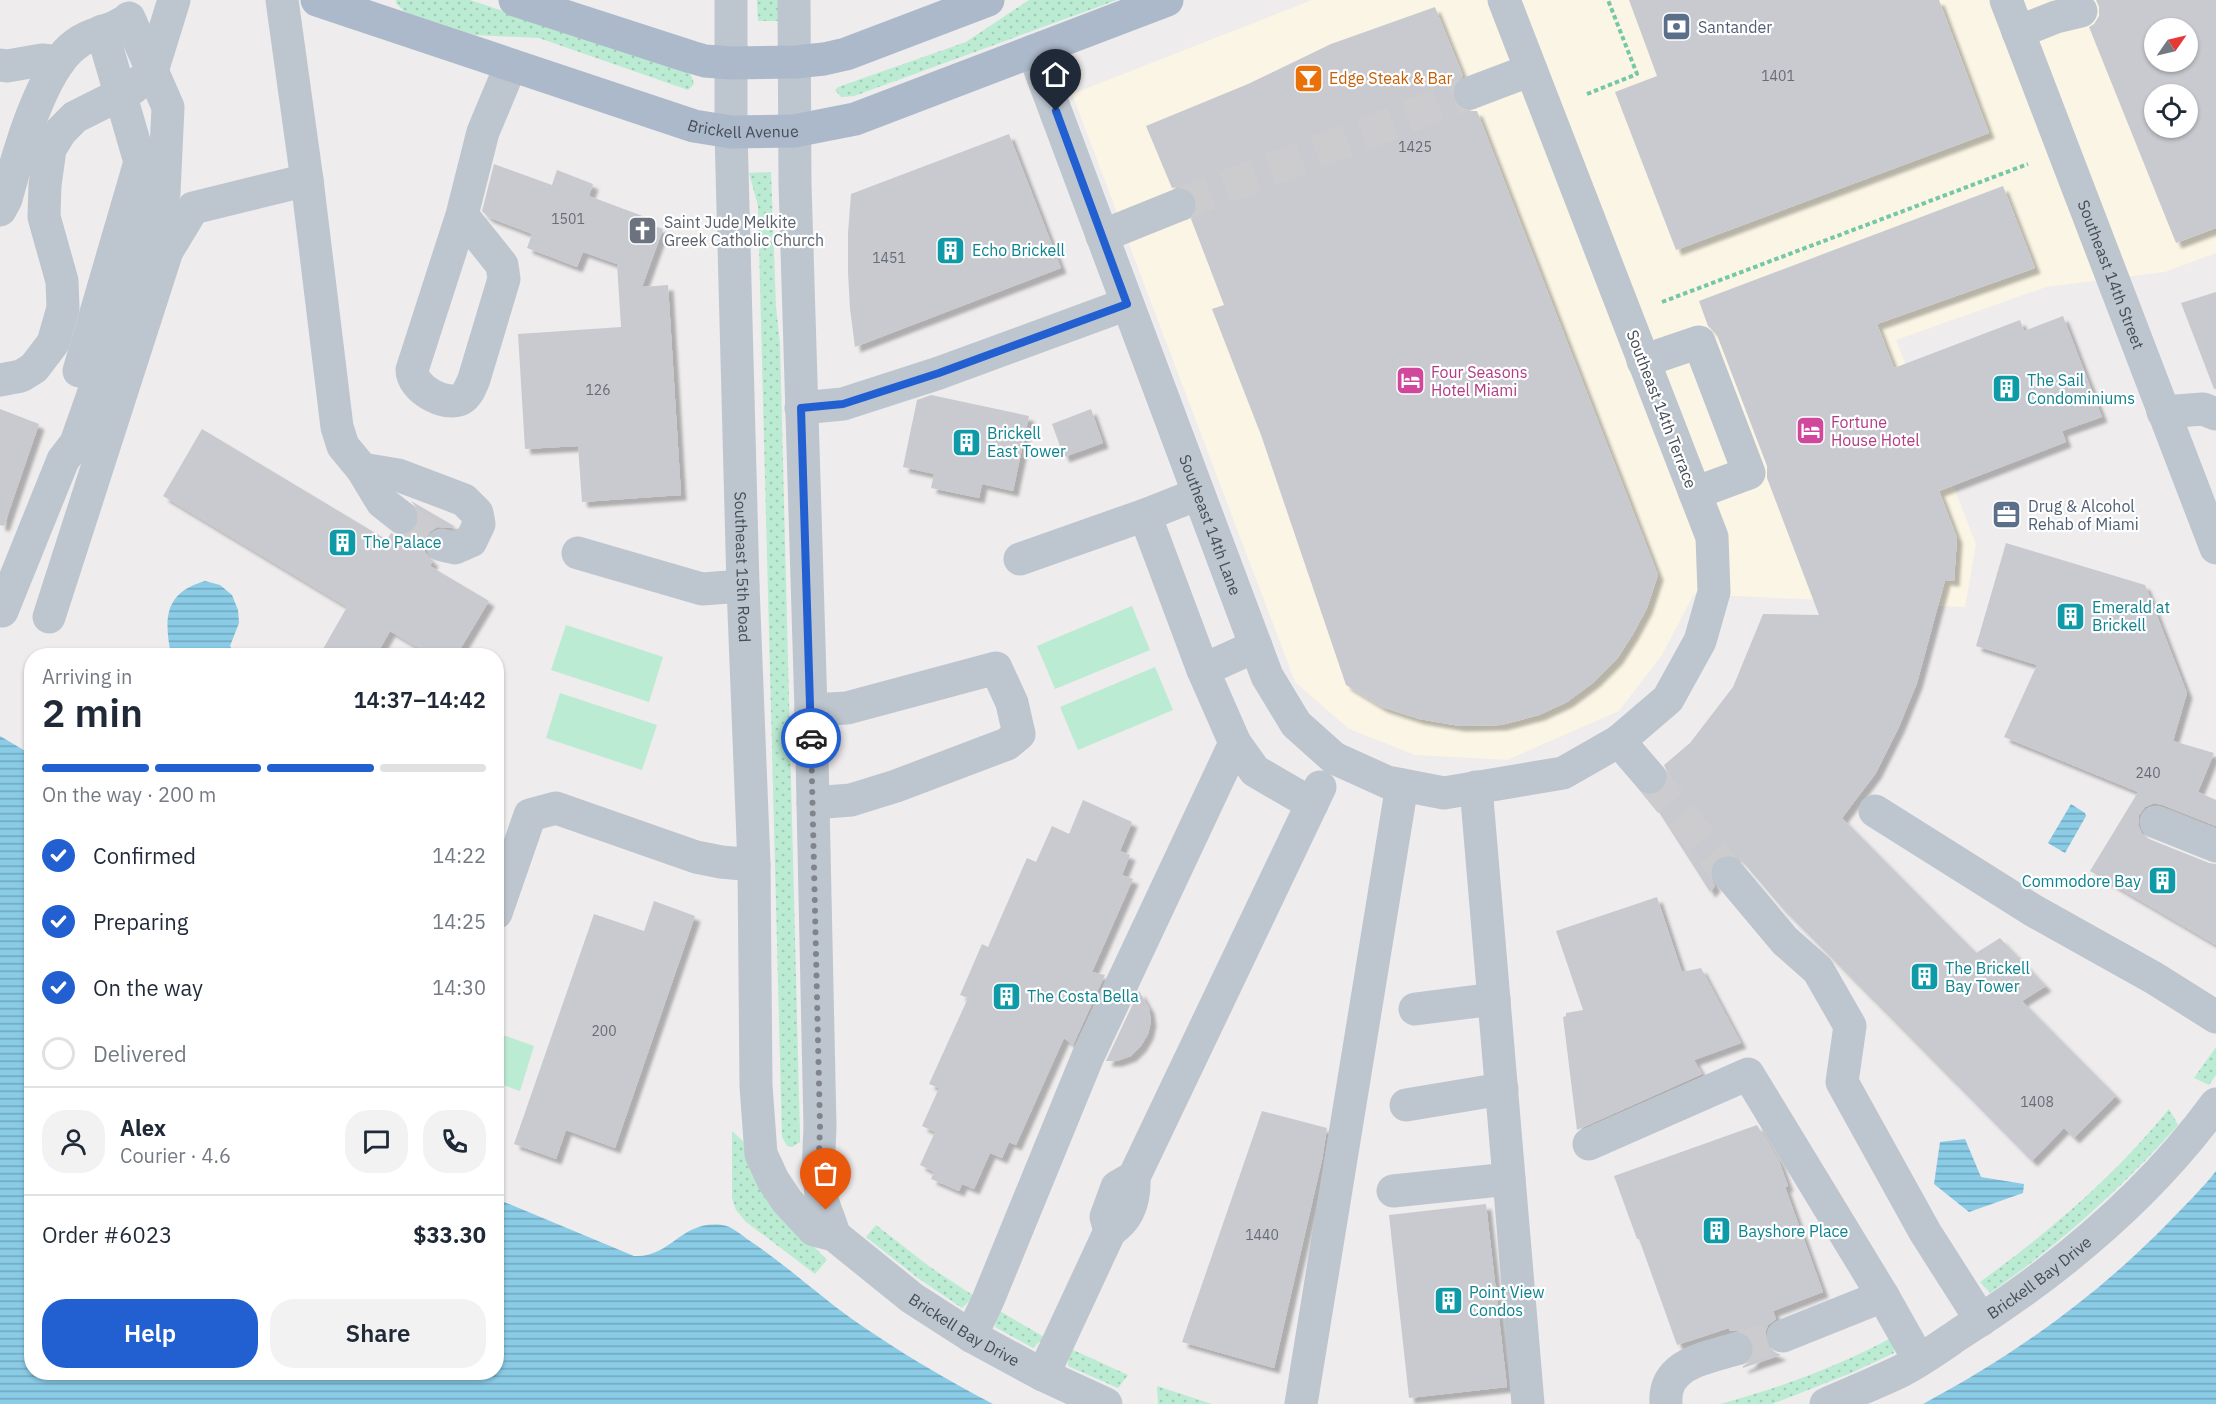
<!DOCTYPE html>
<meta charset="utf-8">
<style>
body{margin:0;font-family:"IBM Plex Sans",sans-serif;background:#f2f2f3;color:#1f2937;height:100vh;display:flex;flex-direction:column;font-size:22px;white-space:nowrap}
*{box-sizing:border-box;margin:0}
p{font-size:20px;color:#747a83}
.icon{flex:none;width:33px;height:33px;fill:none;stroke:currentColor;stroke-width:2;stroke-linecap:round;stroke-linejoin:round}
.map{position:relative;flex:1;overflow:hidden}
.side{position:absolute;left:24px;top:648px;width:480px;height:732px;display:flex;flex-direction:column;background:#fff;border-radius:24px;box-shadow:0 2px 4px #0004}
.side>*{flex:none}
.needle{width:39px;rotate:56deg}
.tools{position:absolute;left:2144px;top:18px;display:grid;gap:12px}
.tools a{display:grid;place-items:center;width:54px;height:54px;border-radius:50%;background:#fff;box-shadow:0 2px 4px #0004;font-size:30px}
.pin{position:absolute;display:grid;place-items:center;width:51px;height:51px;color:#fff;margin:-62px -26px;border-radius:50% 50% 50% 0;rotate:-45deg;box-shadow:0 0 6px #0007}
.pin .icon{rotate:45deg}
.courier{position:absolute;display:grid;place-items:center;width:60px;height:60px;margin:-30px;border:4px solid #2260d2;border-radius:50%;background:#fff;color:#222;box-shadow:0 2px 8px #0007}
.overview em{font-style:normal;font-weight:600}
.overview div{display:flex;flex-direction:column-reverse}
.overview{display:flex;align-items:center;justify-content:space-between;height:102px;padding:0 18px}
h1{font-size:39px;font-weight:600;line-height:45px}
.bar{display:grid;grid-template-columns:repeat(4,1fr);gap:9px 6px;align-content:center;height:72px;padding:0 18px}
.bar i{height:8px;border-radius:4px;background:#e0e1e3}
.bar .active{background:#2260d2}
.bar p{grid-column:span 4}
.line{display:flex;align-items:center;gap:15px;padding:0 18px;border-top:2px solid #e0e1e3}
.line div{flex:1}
.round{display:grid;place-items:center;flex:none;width:63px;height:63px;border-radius:24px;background:#f2f2f3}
ol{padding:0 18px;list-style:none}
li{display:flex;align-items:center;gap:18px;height:66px}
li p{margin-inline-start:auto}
li .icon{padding:6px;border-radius:50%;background:#2260d2;color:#fff;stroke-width:4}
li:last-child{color:#747a83}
li i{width:33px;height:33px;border:3px solid #e0e1e3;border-radius:50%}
.button{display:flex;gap:12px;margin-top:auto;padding:12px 18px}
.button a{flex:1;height:69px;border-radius:24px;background:#2260d2;color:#fff;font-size:24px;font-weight:600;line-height:69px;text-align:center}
.button a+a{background:#f2f2f3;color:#1f2937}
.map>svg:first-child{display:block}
.commercial{fill:#faf5e4;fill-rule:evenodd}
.grass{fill:url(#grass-dots)}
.pitch{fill:#bbebd2}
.water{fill:url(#water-rules)}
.building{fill:#c9cad0;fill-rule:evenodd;filter:url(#shadow)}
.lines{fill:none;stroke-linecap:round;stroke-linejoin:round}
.minor-tunnel{stroke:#ccccce;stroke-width:33;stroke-dasharray:33 16;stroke-linecap:butt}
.path{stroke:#75c7a5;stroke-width:4;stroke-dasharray:4.5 3;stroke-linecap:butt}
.minor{stroke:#bdc5ce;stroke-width:33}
.major{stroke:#acb9ca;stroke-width:33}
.done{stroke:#80858c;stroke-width:6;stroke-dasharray:0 10.8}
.route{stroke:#2260d2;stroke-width:8}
.labels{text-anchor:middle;stroke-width:4.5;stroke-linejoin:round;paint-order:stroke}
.number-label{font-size:14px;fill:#666c76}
.service-label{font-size:16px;fill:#4e5e75;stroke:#fff;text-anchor:start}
.food-label{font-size:16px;fill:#c56008;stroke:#fff;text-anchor:start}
.street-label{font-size:16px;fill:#454d58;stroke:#fff}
.worship-label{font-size:16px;fill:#5b616d;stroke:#fff;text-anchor:start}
.culture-label{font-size:16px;fill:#0d838f;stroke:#fff;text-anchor:start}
.hotel-label{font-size:16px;fill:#b23c85;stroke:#fff;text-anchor:start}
</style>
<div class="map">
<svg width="2216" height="1404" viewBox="0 0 2216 1404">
<defs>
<pattern id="grass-dots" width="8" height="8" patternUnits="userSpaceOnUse" patternTransform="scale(1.5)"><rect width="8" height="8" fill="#bbebd2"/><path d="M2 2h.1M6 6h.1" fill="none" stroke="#a2cbb6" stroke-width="1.8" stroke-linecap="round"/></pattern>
<pattern id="water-rules" width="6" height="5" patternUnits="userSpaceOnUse" patternTransform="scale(1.5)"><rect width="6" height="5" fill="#8acbe6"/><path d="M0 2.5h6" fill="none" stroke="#73a7bd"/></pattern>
<filter id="shadow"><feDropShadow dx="5.5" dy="5.5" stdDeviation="1.5" flood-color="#0004"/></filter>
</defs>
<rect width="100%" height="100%" fill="#eeecec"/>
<path class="commercial" d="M1312,0H2216V253L2165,272L2046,287L1896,340L1976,544L1965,607L1694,594L1662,655L1619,711L1507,760L1415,755L1349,729L1295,682L1072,94ZM2154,28H2187V62H2154ZM2154,94H2187V128H2154Z"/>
<path class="grass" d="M396,0H470L686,72L691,75L694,84L688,90L539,38L474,35L405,12L396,3Z
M757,0H778L779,21H758Z
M1029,0H1117L854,96L841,97L835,90L838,87L966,42Z
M771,172L776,307L780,344L800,1136V1142L792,1147L787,1146L782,1137L758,206L749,173Z
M2216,1047V1075L2209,1085L2194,1078Z
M2169,1109L2178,1125C2122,1188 2060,1244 1990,1293L1980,1282C2049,1232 2115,1176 2169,1109Z
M732,1131L744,1142L777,1209L827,1260L815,1274L745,1221L736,1210L732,1198Z
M876,1225L930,1267L974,1296L962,1308L918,1278L866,1237Z
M998,1310L1044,1337L1033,1348L995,1327Z
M1893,1337L1894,1353L1851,1373L1772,1404H1720C1780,1388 1839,1366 1893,1337Z
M1069,1348L1128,1375L1118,1388L1068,1366Z
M1157,1386L1212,1404H1158Z"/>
<path class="pitch" d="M1132,606L1150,650L1055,689L1037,646Z
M566,625L663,657L649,702L551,670Z
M1155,667L1173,710L1078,750L1060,707Z
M560,693L657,725L642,770L546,738Z
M497,1033L534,1046L520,1091L497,1083Z"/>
<path class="water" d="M205,581L220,585L232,595L238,610L239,623L230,646L236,655H171C164,618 164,593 205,581Z
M0,736L32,755V1372H496L497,1199L634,1256C672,1258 680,1220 722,1225C732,1226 741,1235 750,1241C785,1264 817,1294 852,1319C896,1350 945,1379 993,1404H0Z
M2071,804L2085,813L2086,816L2065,853L2048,843Z
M1965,1139L1981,1177L2024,1184L2023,1193L1969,1212L1934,1184L1940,1142Z
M2216,1171V1404H1923C2015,1355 2097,1296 2169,1222C2185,1205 2202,1189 2216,1171Z"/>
<path class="building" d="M1629,0H1939L1989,133L1676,250L1615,92L1657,76Z
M2096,0H2216V228L2176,243L2089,27L2094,24L2099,16V7ZM2154,28H2187V62H2154ZM2154,94H2187V128H2154Z
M1435,7L1463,76L1455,82L1452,89L1453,100L1458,107L1466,111H1477L1658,575L1647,608L1633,634L1617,659L1594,682L1567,702L1539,715L1501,725L1460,726L1419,719L1382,707L1346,685L1261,435L1212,309L1224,305L1191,219L1197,208V199L1190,190L1181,186L1172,188L1146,126L1248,84L1331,44Z
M1009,134L1061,268L855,347L850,309L848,272V233L851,194Z
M494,164L552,185L557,170L593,184L589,196L648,218L646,223L663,229L642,287L668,285L681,495L582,502L578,446L525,449L518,334L621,327L617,264L583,252L577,267L527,248L532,234L488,217L482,211Z
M2003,186L2035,268L1877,324L1894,368L2020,320L2024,331L2063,316L2102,417L2062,431L2066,442L1939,491L1957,538L1954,581L1945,580L1917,683L1899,727L1876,773L1842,818L1976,953L2000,938L2046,986L2022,1001L2116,1096L2074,1138L2064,1128L2032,1161L1782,908L1742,861L1734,855H1725L1716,859L1710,867V876L1715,886L1710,892L1648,795H1654L1663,791L1668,783V774L1664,765L1690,743L1733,687L1763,614L1819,615L1767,478V466L1717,335L1708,326L1699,301Z
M2216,292V389H2214L2181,303Z
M931,395L1029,416L1013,491L982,484L979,498L931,488L934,474L903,467L917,400Z
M0,409L39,424L4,526L0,525Z
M1091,409L1103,443L1064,457L1052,424Z
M202,429L387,540L391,533L399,536L407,535L416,528L419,520V511L411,501L454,526L453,528L437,527L428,533L424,540V550L429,558L433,561L430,566L489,601L456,656H432L390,631L376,656H319L347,607L163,496Z
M2006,543L2145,585L2187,693L2173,741L2214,753L2198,792L2216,800V826L2163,805L2154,803L2145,807L2139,815L2138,825L2142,834L2149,839L2209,863L2216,864V945L2090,871L2138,792L2004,737L2037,665L1976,646Z
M1083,800L1132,822L1120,851L1130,855L1122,875L1133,879L1092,972L1105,975L1073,1045L1064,1038L1016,1145L1009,1142L1002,1158L990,1153L974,1189L962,1184L959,1191L931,1179L934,1172L920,1165L935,1132L922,1126L939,1088L929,1084L968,998L960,995L982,944L988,947L1027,858L1036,862L1052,826L1069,834Z
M1657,897L1682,972L1701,968L1741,1043L1694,1060L1702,1074L1577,1130L1563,1017L1566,1016V1013L1583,1010L1556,931Z
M654,901L695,916L615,1148L566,1130L556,1159L514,1144L594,914L644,931Z
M1139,991L1149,1008L1151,1021L1148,1034L1141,1046L1131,1056L1117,1061H1106Z
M1262,1111L1327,1128L1322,1160L1274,1368L1182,1342Z
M1757,1125L1779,1161L1788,1186L1785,1187L1823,1292L1773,1311L1776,1319L1768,1325L1765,1333V1342L1772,1351L1781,1355L1743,1368V1366L1750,1362L1754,1354V1345L1749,1336L1741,1331H1730L1729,1328L1677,1345L1639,1239H1637L1614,1176Z
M1486,1204L1507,1387L1409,1398L1389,1215Z"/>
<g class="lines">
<path class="minor-tunnel" d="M1179,205L1470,93
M401,517L442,545
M1650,777L1728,873
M1736,1349L1783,1336"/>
<path class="path" d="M1587,94L1637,74L1608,0
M1662,302L2028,164"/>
<g class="minor">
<path d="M282,0L307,180L337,427L343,446L362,469L382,502L401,517"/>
<path id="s1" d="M731,0V132L743,586L754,865L756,1086L761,1154L773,1180L787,1201L814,1230L834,1235L912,1298L971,1336L1043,1375L1106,1404"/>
<path d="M794,0L795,184L811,710L820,1127C819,1151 817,1175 822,1199C825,1211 831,1222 834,1235"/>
<path id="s2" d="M2006,0L2216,548"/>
<path d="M2018,32L2056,17L2081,11"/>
<path id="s3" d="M1033,51L1267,676L1296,724L1334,758L1387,782L1444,793L1563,773L1619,741L1668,699L1700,641L1714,592L1712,537L1504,0"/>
<path d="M0,65L7,66L42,60L59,62"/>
<path d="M1470,93L1531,70"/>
<path d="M0,210L6,199C17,158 41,69 76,44C91,32 107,33 122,23"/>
<path d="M462,215L502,265L504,279L474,379C471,386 468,395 461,399C444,407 412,388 412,370L462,215L483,132L511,65"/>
<path d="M1102,236L1179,205"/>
<path d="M1643,361L1699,342L1749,473L1695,493"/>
<path d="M79,371L140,162L102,31"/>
<path d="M0,380L21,376L34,368L53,343L63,308L62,281L44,217L45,185L50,149L61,131L75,117L133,88L152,71L174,0"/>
<path d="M801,408L843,404L939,373L1127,304"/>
<path d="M2163,412L2203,409L2216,414"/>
<path d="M362,469L398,475L464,500L477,513L479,524L471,541L455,548L442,545"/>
<path d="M1198,494L1145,515L1203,670"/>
<path d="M578,553L702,589L743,586"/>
<path d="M1020,559L1145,515"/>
<path d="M2,611L63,460L76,443L164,193L168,107L129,18"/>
<path d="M49,617L167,251L193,208L307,180"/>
<path d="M811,710L847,708L996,668L1012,703L1019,734L1007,744L896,786L851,800L813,803"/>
<path d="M1619,741L1650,777"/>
<path d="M1235,743L1255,771L1312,804"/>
<path d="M1476,787L1528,1404"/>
<path d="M1875,811L2034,911L2154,978L2216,1017"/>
<path d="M2156,822L2216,846"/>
<path d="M1728,873L1785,941L1818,970L1850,1026L1842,1082L1925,1232L1981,1320"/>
<path d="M496,913L530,815L556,808L696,857L721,862L754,865"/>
<path d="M1415,1009L1494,999"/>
<path d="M1406,1105L1502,1089"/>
<path d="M1589,1144L1748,1074L1883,1296L1919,1360"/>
<path d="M1134,1177L1117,1187L1106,1217L1110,1231C1129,1219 1135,1199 1134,1177L1320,787"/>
<path d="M1393,1191L1509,1179"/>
<path d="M971,1336L988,1300L1088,1056L1235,743L1203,670L1256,646"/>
<path d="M1783,1336L1883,1296"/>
<path d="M1043,1375L1110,1231"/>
<path d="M1301,1404L1402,785"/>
<path d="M1666,1404C1663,1363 1706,1358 1736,1349"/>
<path id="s4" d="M1826,1404C1851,1393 1876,1383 1901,1371C1921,1361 1940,1347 1959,1334C2056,1273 2148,1197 2216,1104"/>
</g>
<g class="major">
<path id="s5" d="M317,0L694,126L731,132L794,131L855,119L1167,0"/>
<path d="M515,0L691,57L705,61L732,63L795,62L824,59L846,54L988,0"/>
</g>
</g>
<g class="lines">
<path class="done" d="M811,738L820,1127C819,1155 817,1183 826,1210"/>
<path class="route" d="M811,738L801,408L843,404L939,373L1127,304L1056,111"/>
</g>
<defs>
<symbol id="bank-square" viewBox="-11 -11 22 22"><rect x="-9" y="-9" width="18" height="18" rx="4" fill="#5c6f8a" stroke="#fff"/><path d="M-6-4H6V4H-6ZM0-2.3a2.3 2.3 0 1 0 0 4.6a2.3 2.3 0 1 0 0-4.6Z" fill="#fff"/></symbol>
<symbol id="bar-square" viewBox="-11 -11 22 22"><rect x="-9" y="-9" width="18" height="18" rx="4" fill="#e8710a" stroke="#fff"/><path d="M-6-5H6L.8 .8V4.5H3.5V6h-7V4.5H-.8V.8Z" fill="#fff"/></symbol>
<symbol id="church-square" viewBox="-11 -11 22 22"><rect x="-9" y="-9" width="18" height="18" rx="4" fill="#6b7280" stroke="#fff"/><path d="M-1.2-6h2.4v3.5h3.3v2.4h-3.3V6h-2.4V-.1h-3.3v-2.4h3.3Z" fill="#fff"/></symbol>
<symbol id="building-square" viewBox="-11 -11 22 22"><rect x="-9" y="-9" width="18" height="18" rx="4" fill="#0f9aa8" stroke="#fff"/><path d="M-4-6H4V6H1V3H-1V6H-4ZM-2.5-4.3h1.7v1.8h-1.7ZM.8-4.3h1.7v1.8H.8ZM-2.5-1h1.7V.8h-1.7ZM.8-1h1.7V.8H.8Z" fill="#fff"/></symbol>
<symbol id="hotel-square" viewBox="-11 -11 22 22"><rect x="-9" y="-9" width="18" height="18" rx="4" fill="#d1479c" stroke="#fff"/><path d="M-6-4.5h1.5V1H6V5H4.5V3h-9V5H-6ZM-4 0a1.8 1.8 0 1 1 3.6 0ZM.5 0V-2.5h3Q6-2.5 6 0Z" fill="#fff"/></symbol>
<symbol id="office-square" viewBox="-11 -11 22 22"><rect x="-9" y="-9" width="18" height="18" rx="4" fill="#5c6f8a" stroke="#fff"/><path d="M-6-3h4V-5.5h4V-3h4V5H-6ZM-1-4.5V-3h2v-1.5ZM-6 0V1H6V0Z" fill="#fff"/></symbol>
</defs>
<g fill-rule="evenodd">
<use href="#bank-square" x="1660" y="10" width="33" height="33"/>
<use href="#bar-square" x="1292" y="62" width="33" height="33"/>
<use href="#church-square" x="626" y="214" width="33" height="33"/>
<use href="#building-square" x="934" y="234" width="33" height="33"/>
<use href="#hotel-square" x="1394" y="364" width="33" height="33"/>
<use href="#building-square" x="1990" y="372" width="33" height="33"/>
<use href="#hotel-square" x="1794" y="414" width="33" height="33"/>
<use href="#building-square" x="950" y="426" width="33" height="33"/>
<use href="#office-square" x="1990" y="498" width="33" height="33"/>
<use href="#building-square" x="326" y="526" width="33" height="33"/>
<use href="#building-square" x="2054" y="600" width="33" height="33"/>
<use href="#building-square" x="2146" y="864" width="33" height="33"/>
<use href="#building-square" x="1908" y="960" width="33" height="33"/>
<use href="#building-square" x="990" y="980" width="33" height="33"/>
<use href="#building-square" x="1700" y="1214" width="33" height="33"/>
<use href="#building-square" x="1432" y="1284" width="33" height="33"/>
</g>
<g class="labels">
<g class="number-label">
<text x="1778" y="81">1401</text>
<text x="1415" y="152">1425</text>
<text x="568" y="224">1501</text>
<text x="889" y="263">1451</text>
<text x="598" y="395">126</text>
<text x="2148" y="778">240</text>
<text x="604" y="1036">200</text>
<text x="2037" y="1107">1408</text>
<text x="1262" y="1240">1440</text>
</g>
<g class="service-label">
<text x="1698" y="33">Santander</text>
<text x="2028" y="512">Drug &amp; Alcohol<tspan x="2028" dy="18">Rehab of Miami</tspan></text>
</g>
<g class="food-label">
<text x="1329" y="84">Edge Steak &amp; Bar</text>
</g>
<g class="street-label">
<text dy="6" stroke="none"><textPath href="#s5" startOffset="447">Brickell Avenue</textPath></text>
<text dy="6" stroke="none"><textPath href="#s2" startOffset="294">Southeast 14th Street</textPath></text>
<text transform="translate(1662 409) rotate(69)" y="6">Southeast 14th Terrace</text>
<text dy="6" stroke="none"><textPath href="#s3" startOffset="506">Southeast 14th Lane</textPath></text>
<text dy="6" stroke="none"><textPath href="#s1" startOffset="567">Southeast 15th Road</textPath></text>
<text dy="6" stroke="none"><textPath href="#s4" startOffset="249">Brickell Bay Drive</textPath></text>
<text dy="6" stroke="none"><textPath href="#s1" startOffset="1430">Brickell Bay Drive</textPath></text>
</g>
<g class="worship-label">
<text x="664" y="228">Saint Jude Melkite<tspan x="664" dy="18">Greek Catholic Church</tspan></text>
</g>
<g class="culture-label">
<text x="972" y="256">Echo Brickell</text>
<text x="2027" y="386">The Sail<tspan x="2027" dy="18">Condominiums</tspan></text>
<text x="987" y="439">Brickell<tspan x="987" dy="18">East Tower</tspan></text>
<text x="363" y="548">The Palace</text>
<text x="2092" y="613">Emerald at<tspan x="2092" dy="18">Brickell</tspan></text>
<text x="2141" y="887" text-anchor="end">Commodore Bay</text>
<text x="1945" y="974">The Brickell<tspan x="1945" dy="18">Bay Tower</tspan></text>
<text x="1027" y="1002">The Costa Bella</text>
<text x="1738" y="1237">Bayshore Place</text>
<text x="1469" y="1298">Point View<tspan x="1469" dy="18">Condos</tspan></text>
</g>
<g class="hotel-label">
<text x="1431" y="378">Four Seasons<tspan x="1431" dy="18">Hotel Miami</tspan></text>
<text x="1831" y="428">Fortune<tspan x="1831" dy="18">House Hotel</tspan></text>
</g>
</g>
</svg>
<div class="tools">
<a><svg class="needle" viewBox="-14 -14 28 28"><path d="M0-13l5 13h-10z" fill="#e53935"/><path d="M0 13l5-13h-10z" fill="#747a83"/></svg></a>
<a><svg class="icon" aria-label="locate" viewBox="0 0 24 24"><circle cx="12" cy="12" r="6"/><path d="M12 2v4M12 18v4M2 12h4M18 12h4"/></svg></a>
</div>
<div class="pin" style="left:826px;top:1210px;background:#ea580c"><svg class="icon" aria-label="bag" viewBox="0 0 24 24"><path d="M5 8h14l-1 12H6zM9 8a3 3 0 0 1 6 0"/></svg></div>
<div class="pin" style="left:1056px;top:111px;background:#1f2937"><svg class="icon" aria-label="home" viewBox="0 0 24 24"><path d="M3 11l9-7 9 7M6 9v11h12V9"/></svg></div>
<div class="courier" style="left:811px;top:738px"><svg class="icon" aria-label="car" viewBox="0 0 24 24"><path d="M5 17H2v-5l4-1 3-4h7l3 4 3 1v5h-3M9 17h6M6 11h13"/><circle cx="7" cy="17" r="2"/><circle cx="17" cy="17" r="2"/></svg></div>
<section class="side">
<div class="overview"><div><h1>2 min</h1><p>Arriving in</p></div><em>14:37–14:42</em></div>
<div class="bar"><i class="active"></i><i class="active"></i><i class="active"></i><i></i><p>On the way · 200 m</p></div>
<ol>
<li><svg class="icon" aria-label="check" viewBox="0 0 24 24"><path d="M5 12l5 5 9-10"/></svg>Confirmed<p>14:22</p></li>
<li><svg class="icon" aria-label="check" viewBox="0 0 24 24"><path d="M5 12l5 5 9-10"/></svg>Preparing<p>14:25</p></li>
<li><svg class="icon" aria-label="check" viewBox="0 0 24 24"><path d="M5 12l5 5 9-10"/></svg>On the way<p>14:30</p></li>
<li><i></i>Delivered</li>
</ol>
<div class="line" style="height:108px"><a class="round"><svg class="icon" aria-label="person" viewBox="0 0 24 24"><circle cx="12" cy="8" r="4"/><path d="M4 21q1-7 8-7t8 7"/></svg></a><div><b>Alex</b><p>Courier · 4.6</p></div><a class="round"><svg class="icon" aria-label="chat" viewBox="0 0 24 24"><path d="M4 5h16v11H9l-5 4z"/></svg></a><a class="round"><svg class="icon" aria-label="phone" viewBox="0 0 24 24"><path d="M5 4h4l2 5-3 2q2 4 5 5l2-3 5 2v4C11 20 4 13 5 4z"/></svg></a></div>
<div class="line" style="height:78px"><div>Order #6023</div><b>$33.30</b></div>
<div class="button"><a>Help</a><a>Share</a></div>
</section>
</div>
